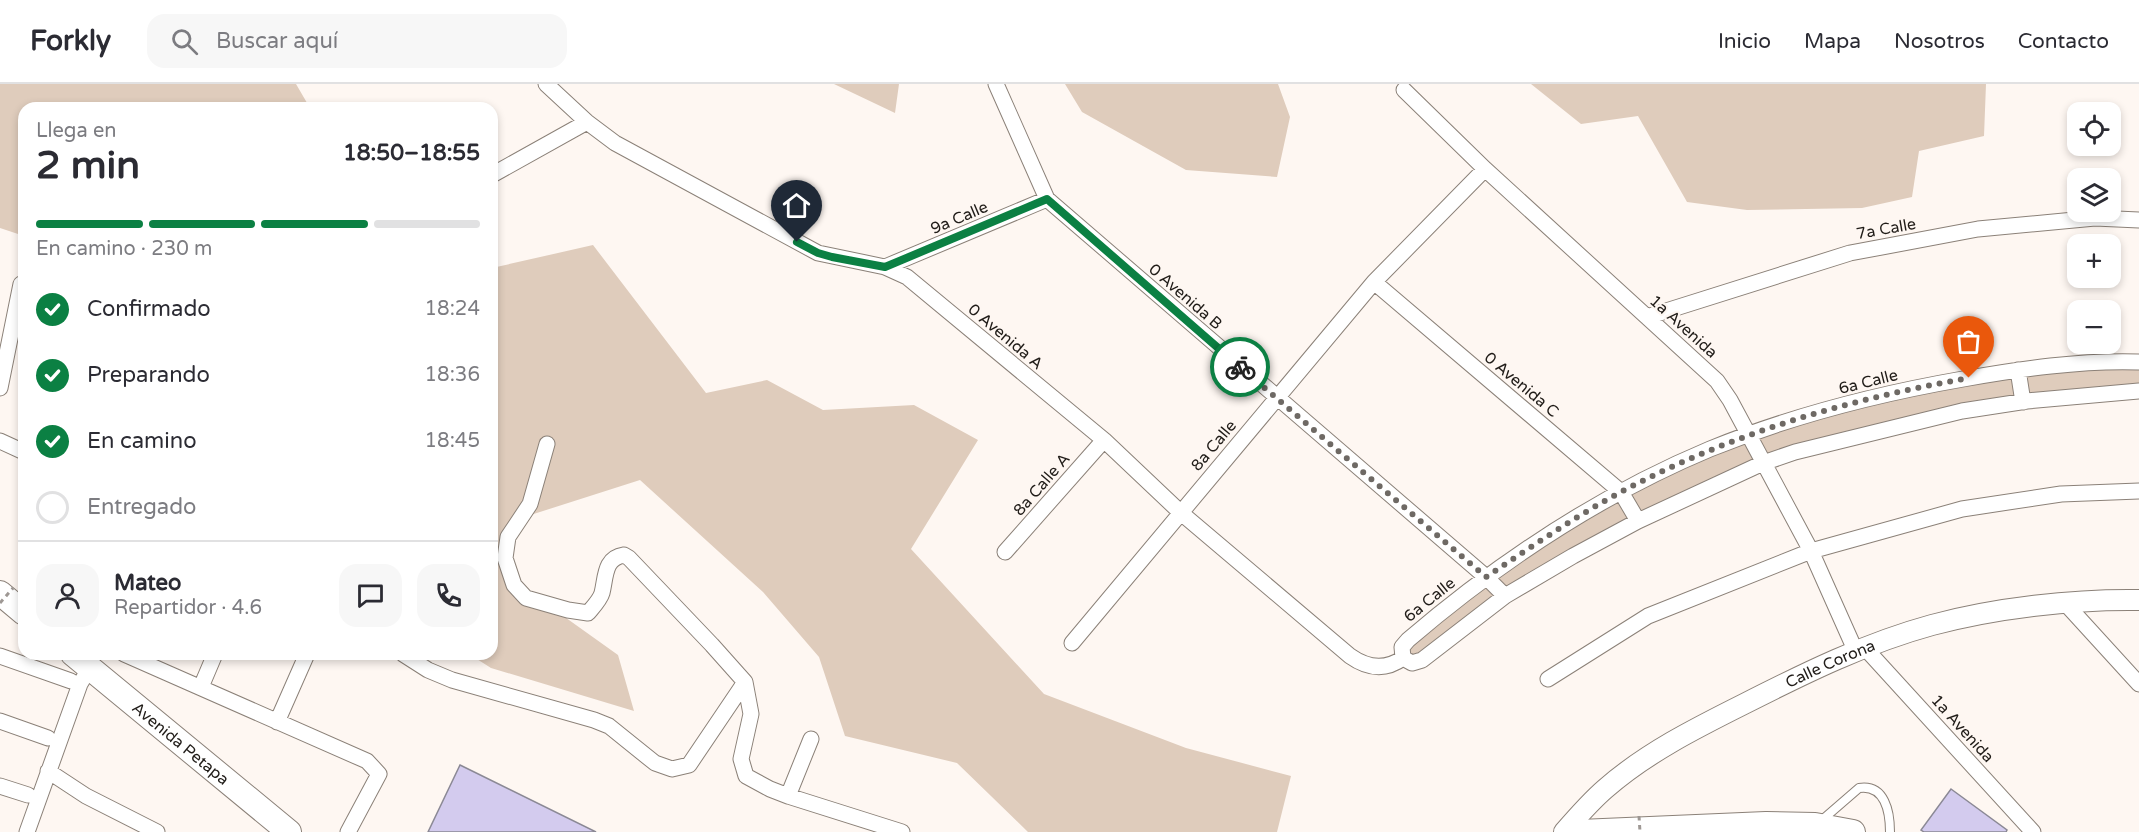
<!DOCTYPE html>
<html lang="es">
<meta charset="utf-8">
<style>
body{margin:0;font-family:"Varela Round",sans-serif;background:#f7f7f7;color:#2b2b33;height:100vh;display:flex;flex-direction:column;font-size:22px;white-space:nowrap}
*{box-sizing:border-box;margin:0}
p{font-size:20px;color:#7c7c81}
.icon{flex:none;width:33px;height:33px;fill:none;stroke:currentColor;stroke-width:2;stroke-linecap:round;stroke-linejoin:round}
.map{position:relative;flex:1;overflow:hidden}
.sheet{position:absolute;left:18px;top:18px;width:480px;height:558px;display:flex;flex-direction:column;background:#fff;border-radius:18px;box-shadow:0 3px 9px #0003}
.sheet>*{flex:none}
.controls{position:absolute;left:2067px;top:18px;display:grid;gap:12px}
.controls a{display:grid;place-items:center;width:54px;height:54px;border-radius:12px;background:#fff;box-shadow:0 3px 9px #0003;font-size:30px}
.pin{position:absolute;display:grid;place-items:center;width:51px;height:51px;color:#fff;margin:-62px -26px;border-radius:50% 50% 50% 0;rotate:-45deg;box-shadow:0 0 6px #0007}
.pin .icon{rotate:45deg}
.courier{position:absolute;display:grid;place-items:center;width:60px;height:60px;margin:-30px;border:4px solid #0b8043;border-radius:50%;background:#fff;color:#222;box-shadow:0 2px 8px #0007}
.head em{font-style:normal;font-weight:700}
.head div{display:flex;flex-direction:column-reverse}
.head{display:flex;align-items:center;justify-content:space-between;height:102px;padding:0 18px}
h1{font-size:39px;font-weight:700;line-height:45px}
.bar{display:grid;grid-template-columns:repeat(4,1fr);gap:9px 6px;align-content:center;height:72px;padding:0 18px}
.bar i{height:8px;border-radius:4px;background:#e1e1e2}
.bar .selected{background:#0b8043}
.bar p{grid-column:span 4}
.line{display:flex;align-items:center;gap:15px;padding:0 18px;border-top:2px solid #e1e1e2}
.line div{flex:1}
.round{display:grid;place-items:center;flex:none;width:63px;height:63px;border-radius:18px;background:#f7f7f7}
ol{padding:0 18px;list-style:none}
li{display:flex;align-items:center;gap:18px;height:66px}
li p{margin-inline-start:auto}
li .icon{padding:6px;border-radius:50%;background:#0b8043;color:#fff;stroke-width:4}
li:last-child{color:#7c7c81}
li i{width:33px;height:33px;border:3px solid #e1e1e2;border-radius:50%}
header{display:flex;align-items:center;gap:36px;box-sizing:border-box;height:84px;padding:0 30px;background:#fff;border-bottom:2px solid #e1e1e2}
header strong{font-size:28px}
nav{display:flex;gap:33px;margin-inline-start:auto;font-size:21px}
.search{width:420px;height:54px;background:#f7f7f7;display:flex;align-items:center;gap:15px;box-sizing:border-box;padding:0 21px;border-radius:18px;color:#7c7c81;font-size:22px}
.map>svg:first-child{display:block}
.green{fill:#dfccbc}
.building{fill:#d3cbee;stroke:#8b8995;stroke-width:1.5}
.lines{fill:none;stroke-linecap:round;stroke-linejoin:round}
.service-casing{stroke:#8b8178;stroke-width:10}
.minor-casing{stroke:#8b8178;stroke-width:17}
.tertiary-casing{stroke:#8b8178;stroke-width:22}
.primary-casing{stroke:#8b8178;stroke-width:26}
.service{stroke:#fff;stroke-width:8}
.minor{stroke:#fff;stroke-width:15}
.tertiary{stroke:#fff;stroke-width:20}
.primary{stroke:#fff;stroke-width:24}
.path-bridge{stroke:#9e9894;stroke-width:3;stroke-dasharray:4.5 4.5;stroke-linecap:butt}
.done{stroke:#6e6964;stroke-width:6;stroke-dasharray:0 10.8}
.route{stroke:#0b8043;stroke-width:8}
.labels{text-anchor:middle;stroke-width:4.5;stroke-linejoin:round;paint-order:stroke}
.street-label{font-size:16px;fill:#201c18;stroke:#fef7f2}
</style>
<header>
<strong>Forkly</strong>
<div class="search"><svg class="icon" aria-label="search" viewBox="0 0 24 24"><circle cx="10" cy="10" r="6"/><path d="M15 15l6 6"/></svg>Buscar aquí</div>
<nav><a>Inicio</a><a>Mapa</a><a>Nosotros</a><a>Contacto</a></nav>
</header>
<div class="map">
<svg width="2139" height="748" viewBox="0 0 2139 748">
<rect width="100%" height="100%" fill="#fef7f2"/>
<path class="green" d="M0,0H296L310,24H24V152L0,144Z
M834,0H899L895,29Z
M1065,0H1278L1290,33L1277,93L1186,86L1082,28Z
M1531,0H1986L1984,52L1919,67L1912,113L1862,124L1747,126L1687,118L1638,32L1581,40Z
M593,161L706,309L767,296L823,326L914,321L978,356L911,465L1044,610L1186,664L1291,692L1277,748H1028L957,679L845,652L819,573L763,508L640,396L518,435L506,491L618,571L634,627L491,584L469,570H492V184Z
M2139,278V307L2072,313L1795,368L1638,437L1412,579L1402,563L1486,493L1710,365L1930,301Z"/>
<path class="building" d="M460,681L596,748H428Z
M1951,705L2007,746L2006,748H1924L1921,746Z"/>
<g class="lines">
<defs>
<path id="service" d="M1822,736L1859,704C1885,700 1890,728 1890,748"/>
<path id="minor" d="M546,0L587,38L615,59L818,169L885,183L907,193L1104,356L1180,428L1350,572C1367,584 1385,587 1403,574
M996,0L1047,115L1486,493L1505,512
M1404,6L1485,85L1717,297L1730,316L1811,467L1856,568
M492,91L587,38
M885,183L1047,115
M1374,198L1621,408L1638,437
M1647,233L1850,169L1978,145L2095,134L2139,136
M2139,278C2081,276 2020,285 1963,295C1877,310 1791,332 1710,365C1600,411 1498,479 1408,556L1402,563L1403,574L1412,579L1422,576L1505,512L1573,472L1638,437L1763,379L1795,368L1962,327L2027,317L2139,307
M2018,286L2023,318
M0,304L21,200
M0,357L24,368
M547,360L530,420L508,453L505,474L514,501L526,514L568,526L588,529C593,523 600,516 602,509C606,493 604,474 624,471L629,474L712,561L745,598L751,630L741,675L746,692L770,705L788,712L902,748
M1005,468L1104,356
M2065,519L2139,600
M1072,559L1374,198L1485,85
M1865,564L2033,748
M124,570L367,677L379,690L348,748
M403,570L428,586L452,596L594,636L609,642L655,679L672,685L689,681L745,598
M0,572L71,597
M1548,595L1648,532L1811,467L1962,425L2061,410L2139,407
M201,603L215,570
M0,637L48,654
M277,638L307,570
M48,687L86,712L157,748
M0,702L28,711
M788,712L811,655
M27,748L80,600L89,585"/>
<g id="tertiary">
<path id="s1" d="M1564,748C1577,733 1590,718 1605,705C1646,669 1696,644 1744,620C1805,589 1866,559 1932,541C1995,524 2074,515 2139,516"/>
</g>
<g id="primary">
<path d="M0,509L24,529"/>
<path id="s2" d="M73,570L289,748"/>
<path d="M1580,748L1766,740L1815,741L1853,748"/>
</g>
</defs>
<use href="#service" class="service-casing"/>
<use href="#minor" class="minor-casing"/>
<use href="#tertiary" class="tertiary-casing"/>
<use href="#primary" class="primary-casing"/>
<use href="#service" class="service"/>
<use href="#minor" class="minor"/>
<use href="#tertiary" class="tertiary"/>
<use href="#primary" class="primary"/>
<path class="path-bridge" d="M0,519L13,504
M1639,732L1640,748"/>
</g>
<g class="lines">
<path class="done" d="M1240,283L1486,493C1530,464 1574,433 1621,408C1730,350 1848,315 1969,294"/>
<path class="route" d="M797,158L818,169L832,173L885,183L1047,115L1240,283"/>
</g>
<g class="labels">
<g class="street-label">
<text transform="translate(959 133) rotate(-23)" y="6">9a Calle</text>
<text transform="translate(1886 144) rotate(-10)" y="6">7a Calle</text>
<text transform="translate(1186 212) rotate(41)" y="6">0 Avenida B</text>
<text transform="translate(1684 242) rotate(42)" y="6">1a Avenida</text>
<text transform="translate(1006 252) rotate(40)" y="6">0 Avenida A</text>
<text transform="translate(1868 297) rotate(-14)" y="6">6a Calle</text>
<text transform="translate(1522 300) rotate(40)" y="6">0 Avenida C</text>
<text transform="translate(1213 361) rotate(-50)" y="6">8a Calle</text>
<text transform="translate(1041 400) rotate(-49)" y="6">8a Calle A</text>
<text transform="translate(1429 515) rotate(-39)" y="6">6a Calle</text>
<text dy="6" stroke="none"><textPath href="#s1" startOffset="318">Calle Corona</textPath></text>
<text transform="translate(1963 644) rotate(48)" y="6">1a Avenida</text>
<text dy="6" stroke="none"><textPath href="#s2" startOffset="140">Avenida Petapa</textPath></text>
</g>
</g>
</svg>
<div class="controls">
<a><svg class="icon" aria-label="locate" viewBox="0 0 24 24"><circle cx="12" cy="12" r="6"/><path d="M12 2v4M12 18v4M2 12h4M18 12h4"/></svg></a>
<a><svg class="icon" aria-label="layers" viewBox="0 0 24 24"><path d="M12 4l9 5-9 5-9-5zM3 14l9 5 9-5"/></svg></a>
<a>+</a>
<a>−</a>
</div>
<div class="pin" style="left:1969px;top:294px;background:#ea580c"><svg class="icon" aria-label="bag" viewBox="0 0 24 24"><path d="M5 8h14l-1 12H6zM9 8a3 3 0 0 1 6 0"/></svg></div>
<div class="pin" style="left:797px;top:158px;background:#1f2937"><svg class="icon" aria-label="home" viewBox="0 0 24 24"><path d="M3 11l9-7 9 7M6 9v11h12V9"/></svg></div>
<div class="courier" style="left:1240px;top:283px"><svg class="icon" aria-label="bike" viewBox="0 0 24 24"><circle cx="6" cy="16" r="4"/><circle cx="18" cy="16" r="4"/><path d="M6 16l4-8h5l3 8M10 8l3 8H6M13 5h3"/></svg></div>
<section class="sheet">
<div class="head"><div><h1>2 min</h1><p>Llega en</p></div><em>18:50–18:55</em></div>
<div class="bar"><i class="selected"></i><i class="selected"></i><i class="selected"></i><i></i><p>En camino · 230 m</p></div>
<ol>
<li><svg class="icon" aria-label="check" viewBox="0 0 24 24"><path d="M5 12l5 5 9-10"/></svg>Confirmado<p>18:24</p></li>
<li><svg class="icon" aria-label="check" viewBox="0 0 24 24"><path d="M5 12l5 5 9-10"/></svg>Preparando<p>18:36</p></li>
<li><svg class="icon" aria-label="check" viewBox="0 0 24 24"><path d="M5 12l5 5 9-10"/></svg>En camino<p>18:45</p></li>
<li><i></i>Entregado</li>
</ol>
<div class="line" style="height:108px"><a class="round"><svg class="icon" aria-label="person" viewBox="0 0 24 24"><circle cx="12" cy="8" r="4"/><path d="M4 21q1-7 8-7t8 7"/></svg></a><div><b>Mateo</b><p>Repartidor · 4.6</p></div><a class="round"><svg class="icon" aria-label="chat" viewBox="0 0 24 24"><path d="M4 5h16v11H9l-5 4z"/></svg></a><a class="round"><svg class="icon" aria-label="phone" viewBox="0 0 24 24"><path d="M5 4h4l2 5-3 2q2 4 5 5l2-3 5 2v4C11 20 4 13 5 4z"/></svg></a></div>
</section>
</div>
